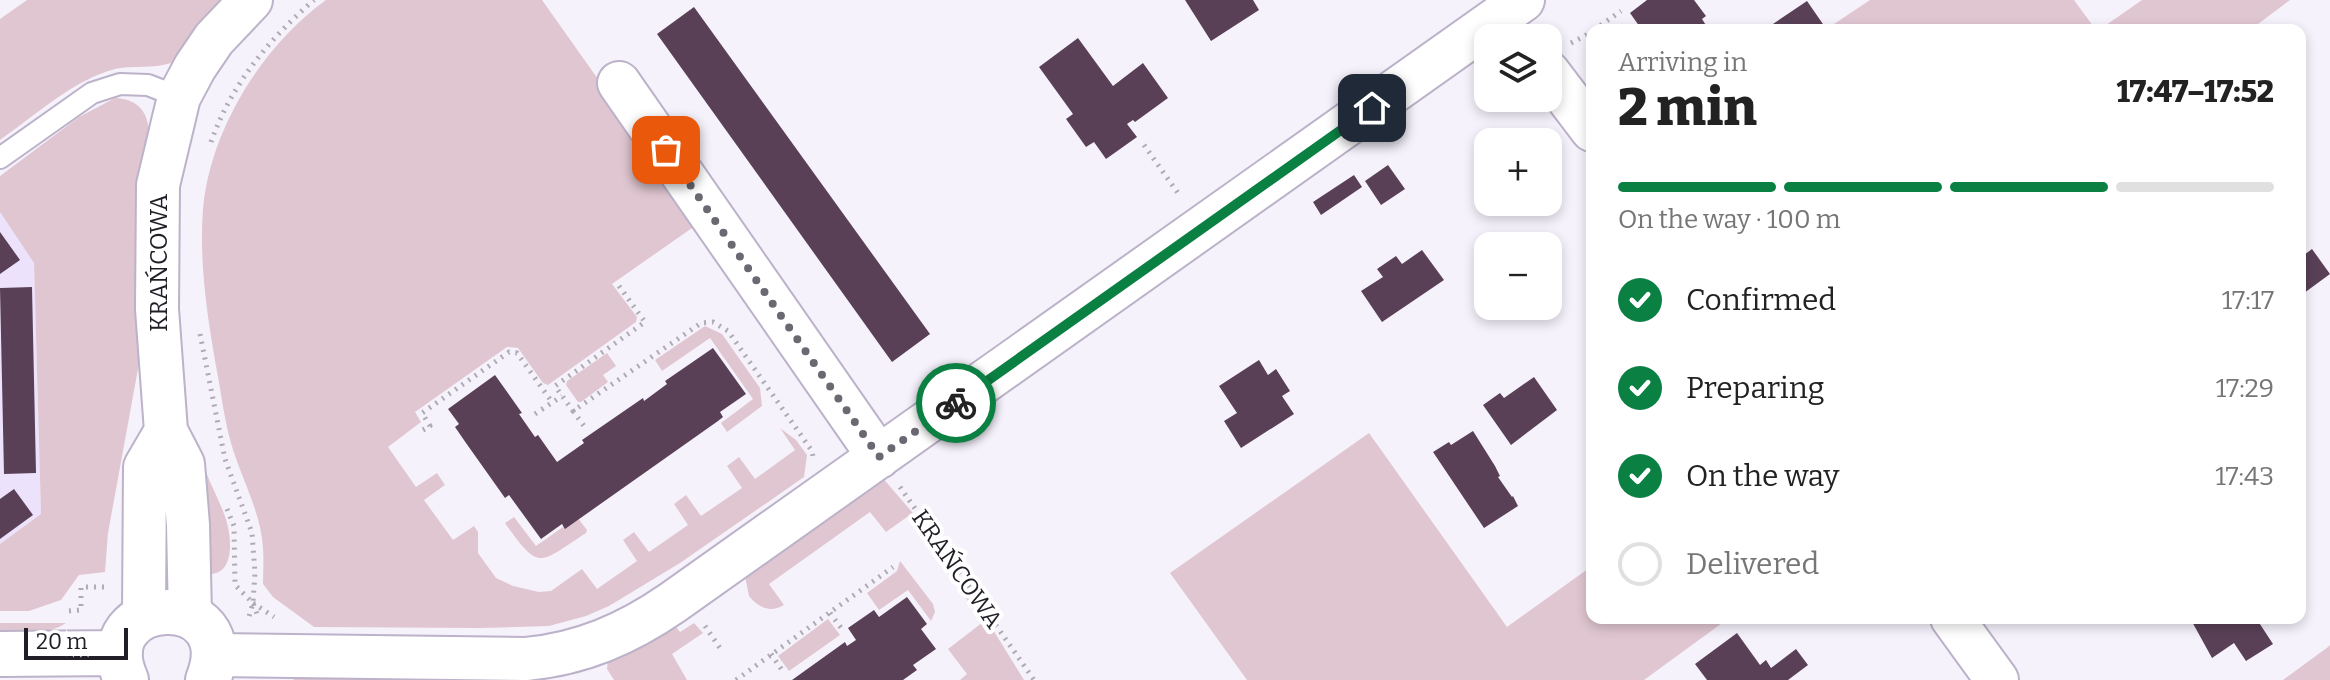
<!DOCTYPE html>
<meta charset="utf-8">
<style>
body{margin:0;font-family:Bitter,serif;background:#f2f2f2;color:#222;height:100vh;display:flex;flex-direction:column;font-size:30px;white-space:nowrap}
*{box-sizing:border-box;margin:0}
p{font-size:26px;color:#767676}
.icon{flex:none;width:44px;height:44px;fill:none;stroke:currentColor;stroke-width:2;stroke-linecap:round;stroke-linejoin:round}
.map{position:relative;flex:1;overflow:hidden}
.details{position:absolute;left:1586px;top:24px;width:720px;height:600px;display:flex;flex-direction:column;background:#fff;border-radius:16px;box-shadow:0 4px 12px #0003}
.details>*{flex:none}
.tools{position:absolute;left:1474px;top:24px;display:grid;gap:16px}
.tools a{display:grid;place-items:center;width:88px;height:88px;border-radius:16px;background:#fff;box-shadow:0 4px 12px #0003;font-size:40px}
.scale{position:absolute;left:24px;bottom:20px;width:104px;box-sizing:border-box;padding-left:8px;border:4px solid #221e27;border-top:0;font-size:22px;line-height:28px;white-space:nowrap;color:#221e27;-webkit-text-stroke:6px #fff;paint-order:stroke}
.pin{position:absolute;display:grid;place-items:center;width:68px;height:68px;color:#fff;margin:-34px;border-radius:16px;box-shadow:0 4px 12px #0006}
.courier{position:absolute;display:grid;place-items:center;width:80px;height:80px;margin:-40px;border:6px solid #0b8043;border-radius:50%;background:#fff;color:#222;box-shadow:0 2px 10px #0007}
.overview em{font-style:normal;font-weight:800}
.overview div{display:flex;flex-direction:column-reverse}
.overview{display:flex;align-items:center;justify-content:space-between;height:136px;padding:0 32px}
h1{font-size:52px;font-weight:800;line-height:60px}
.bar{display:grid;grid-template-columns:repeat(4,1fr);gap:12px 8px;align-content:center;height:96px;padding:0 32px}
.bar i{height:10px;border-radius:6px;background:#e0e0e0}
.bar .selected{background:#0b8043}
.bar p{grid-column:span 4}
ol{padding:0 32px;list-style:none}
li{display:flex;align-items:center;gap:24px;height:88px}
li p{margin-inline-start:auto}
li .icon{padding:8px;border-radius:50%;background:#0b8043;color:#fff;stroke-width:4}
li:last-child{color:#767676}
li i{width:44px;height:44px;border:4px solid #e0e0e0;border-radius:50%}
.map>svg:first-child{display:block}
.built{fill:#ede2fb}
.green{fill:#e0c6d0}
.building{fill:#594057}
.lines{fill:none;stroke-linecap:round;stroke-linejoin:round}
.service-casing{stroke:#bcb2c9;stroke-width:24}
.minor-casing{stroke:#bcb2c9;stroke-width:46}
.tertiary-casing{stroke:#bcb2c9;stroke-width:48}
.path{stroke:#afabb5;stroke-width:5;stroke-dasharray:2 6;stroke-linecap:butt}
.service{stroke:#fff;stroke-width:20}
.minor{stroke:#fff;stroke-width:42}
.tertiary{stroke:#fff;stroke-width:44}
.done{stroke:#6c6872;stroke-width:8;stroke-dasharray:0 14.4}
.route{stroke:#0b8043;stroke-width:10}
.labels{text-anchor:middle;stroke-width:8;stroke-linejoin:round;paint-order:stroke}
.street-label{font-size:24px;fill:#221e27;stroke:#fff}
</style>
<div class="map">
<svg width="2330" height="680" viewBox="0 0 2330 680">
<rect width="100%" height="100%" fill="#f6f2fc"/>
<path class="built" d="M0,212L34,263L41,514L0,544Z"/>
<path class="green" d="M27,0H226L171,63C153,69 134,65 115,69C75,79 34,116 0,140V19Z
M326,0H542L690,209L840,435L692,228L612,284L637,317L636,322L548,385L543,383L518,348L507,347L415,412L421,422L388,447L416,487L437,473L445,485L424,500L453,540L474,526L478,532V553L496,578L513,586L539,592L551,591L582,569L597,589L637,561L623,540L634,532L649,552L688,525L674,504L686,495L701,516L742,488L727,466L739,457L755,479L795,450L780,428L796,440L807,455L804,477L680,563L609,606L586,616L549,626L480,628L314,627L273,597L263,584C263,572 264,560 263,548C261,512 241,478 231,443C224,419 221,391 216,366C207,315 199,261 203,209C210,130 262,46 326,0Z
M1870,0H2074L2096,30H1825Z
M2142,0H2290L2250,30H2099Z
M115,98C138,99 149,112 149,135L142,347L108,533L105,572L79,575L61,600L29,611H0V544L41,514L34,263L0,212V176L79,117Z
M705,326L722,334L760,388L762,406L727,432L721,423L753,399L710,338L662,371L655,360Z
M607,353L616,366L603,375L608,382L581,402H578L566,385L567,381Z
M1369,433L1507,627L1592,566V618H1729L1644,680H1247L1170,573Z
M206,472C213,490 224,509 228,527C232,545 232,574 210,574V519Z
M881,476L912,512L987,620L1024,680H960L967,674L948,649L983,622L907,517L886,532L870,512L769,584L784,605C770,613 759,608 749,596L745,576Z
M514,517L536,546L577,517L587,530L586,533C539,563 540,573 505,523Z
M900,561L933,604L935,612L931,621L908,590L879,610L867,593L897,571Z
M828,619L840,635L789,671L778,656Z
M0,623H66C47,636 23,632 0,633Z
M694,623L703,633L672,654L687,680H614L607,669L608,659L636,649L674,624L680,632Z
M2330,645V680H2283L2328,647Z
M302,673L420,676L427,680H293Z"/>
<path class="building" d="M1185,0H1253L1259,10L1211,41Z
M1647,0H1694L1706,16L1702,19L1709,30H1642L1630,13Z
M1807,1L1825,27L1820,30H1764Z
M694,7L930,334L892,362L657,34Z
M1078,38L1113,86L1143,63L1168,98L1135,122L1133,120L1127,124L1137,137L1106,159L1094,142L1086,147L1066,119L1073,114L1039,67Z
M1388,165L1405,189L1381,205L1365,181Z
M1354,175L1362,187L1321,215L1313,202Z
M0,232L20,260L0,274Z
M2312,249L2330,274L2300,296V258Z
M1422,250L1444,280L1382,322L1361,291L1383,277L1377,269L1396,256L1402,264Z
M32,287L36,473L4,474L0,288Z
M713,348L746,394L720,412L723,417L718,421L565,529L562,524L541,539L509,495L505,498L466,443L455,427L459,424L448,409L495,375L522,413L519,414L535,437L538,435L557,462L584,443L582,440L643,398L644,401L667,384L665,381Z
M1259,360L1268,375L1276,369L1290,391L1282,396L1294,414L1241,448L1224,421L1237,413L1219,386Z
M1534,377L1557,410L1511,445L1483,405L1500,393L1504,398Z
M1473,431L1495,466L1500,476L1498,477L1512,497L1513,496L1518,506L1484,528L1433,452L1449,442L1451,445Z
M14,489L33,515L0,539V499Z
M907,597L927,624L921,629L936,649L913,665L917,670L903,680H792L845,642L847,646L856,640L848,628L874,610L879,617Z
M2190,618H2256L2273,644L2246,661L2234,643L2212,658Z
M1737,633L1760,665L1766,660L1771,668L1796,649L1808,665L1788,680H1707L1695,664Z"/>
<g class="lines">
<defs>
<path id="service" d="M0,158L92,93L120,84L148,85L179,97"/>
<path id="minor" d="M1548,72L1592,130
M619,83L879,457
M144,616L145,467L166,431
M190,616L188,525L183,464L166,431L157,309L158,185L179,97L195,67L214,39L251,0
M1952,618L1997,680
M214,655L526,659C581,654 627,634 672,603L1523,0"/>
<path id="tertiary" d="M0,654L120,653
M126,680C87,593 245,586 208,680"/>
</defs>
<use href="#service" class="service-casing"/>
<use href="#minor" class="minor-casing"/>
<use href="#tertiary" class="tertiary-casing"/>
<path class="path" d="M1594,30L1621,11
M1571,43L1592,32
M211,142C231,85 269,39 314,0
M1144,145L1180,196
M619,286L645,322L555,386L573,411L701,323L713,322L728,331L812,451L813,457
M200,334L225,459L252,533L255,573L253,603L248,620
M573,411L584,426
M535,414L562,396
M423,430L430,426L422,413L509,352L517,353L552,402
M900,487L1034,680
M227,509L234,526L235,585L253,603L258,617
M253,603L274,617
M69,611L81,610V587H107
M830,613L842,629
M705,626L720,648
M771,654L784,673
M736,680L893,567"/>
<use href="#service" class="service"/>
<use href="#minor" class="minor"/>
<use href="#tertiary" class="tertiary"/>
</g>
<g class="lines">
<path class="done" d="M666,150L879,457L956,403"/>
<path class="route" d="M956,403L1372,108"/>
</g>
<g class="labels">
<g class="street-label">
<text transform="translate(159 263) rotate(-90)" y="8">KRAŃCOWA</text>
<text transform="translate(957 569) rotate(55)" y="8">KRAŃCOWA</text>
</g>
</g>
</svg>
<div class="tools">
<a><svg class="icon" aria-label="layers" viewBox="0 0 24 24"><path d="M12 4l9 5-9 5-9-5zM3 14l9 5 9-5"/></svg></a>
<a>+</a>
<a>−</a>
</div>
<div class="scale">20 m</div>
<div class="pin" style="left:666px;top:150px;background:#ea580c"><svg class="icon" aria-label="bag" viewBox="0 0 24 24"><path d="M5 8h14l-1 12H6zM9 8a3 3 0 0 1 6 0"/></svg></div>
<div class="pin" style="left:1372px;top:108px;background:#1f2937"><svg class="icon" aria-label="home" viewBox="0 0 24 24"><path d="M3 11l9-7 9 7M6 9v11h12V9"/></svg></div>
<div class="courier" style="left:956px;top:403px"><svg class="icon" aria-label="bike" viewBox="0 0 24 24"><circle cx="6" cy="16" r="4"/><circle cx="18" cy="16" r="4"/><path d="M6 16l4-8h5l3 8M10 8l3 8H6M13 5h3"/></svg></div>
<section class="details">
<div class="overview"><div><h1>2 min</h1><p>Arriving in</p></div><em>17:47–17:52</em></div>
<div class="bar"><i class="selected"></i><i class="selected"></i><i class="selected"></i><i></i><p>On the way · 100 m</p></div>
<ol>
<li><svg class="icon" aria-label="check" viewBox="0 0 24 24"><path d="M5 12l5 5 9-10"/></svg>Confirmed<p>17:17</p></li>
<li><svg class="icon" aria-label="check" viewBox="0 0 24 24"><path d="M5 12l5 5 9-10"/></svg>Preparing<p>17:29</p></li>
<li><svg class="icon" aria-label="check" viewBox="0 0 24 24"><path d="M5 12l5 5 9-10"/></svg>On the way<p>17:43</p></li>
<li><i></i>Delivered</li>
</ol>
</section>
</div>
